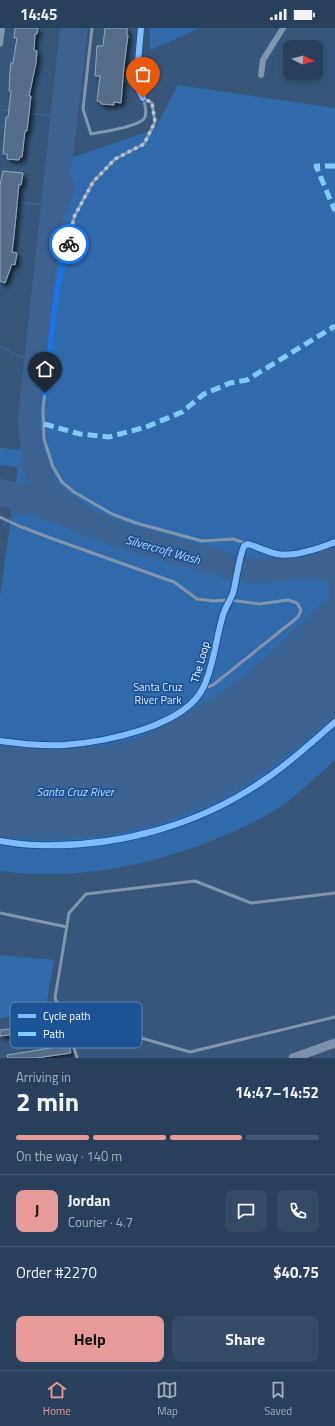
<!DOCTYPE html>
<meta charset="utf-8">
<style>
body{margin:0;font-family:"Titillium Web",sans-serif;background:#354b65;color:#f1f3f6;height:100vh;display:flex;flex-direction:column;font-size:15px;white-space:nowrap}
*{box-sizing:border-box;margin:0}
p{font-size:13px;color:#a5afbb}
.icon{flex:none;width:22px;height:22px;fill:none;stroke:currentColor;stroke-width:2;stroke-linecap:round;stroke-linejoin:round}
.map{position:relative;height:1030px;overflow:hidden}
.sheet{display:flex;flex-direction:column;background:#29405c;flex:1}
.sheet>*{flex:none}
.needle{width:26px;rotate:96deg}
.buttons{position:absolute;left:283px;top:12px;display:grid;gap:8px}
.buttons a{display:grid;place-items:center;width:40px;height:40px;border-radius:8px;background:#29405c;box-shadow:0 2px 6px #0003,0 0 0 1px #455972;font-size:20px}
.pin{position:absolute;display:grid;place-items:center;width:34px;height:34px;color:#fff;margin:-41px -17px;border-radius:50% 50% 50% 0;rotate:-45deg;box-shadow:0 0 4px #0007}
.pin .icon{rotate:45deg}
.courier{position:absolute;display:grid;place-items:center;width:40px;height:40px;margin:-20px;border:3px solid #1a73e8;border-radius:50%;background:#fff;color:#222;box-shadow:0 1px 5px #0007}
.summary em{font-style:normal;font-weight:700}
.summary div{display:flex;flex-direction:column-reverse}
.summary{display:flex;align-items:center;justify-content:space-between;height:68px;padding:0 16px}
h1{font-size:26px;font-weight:700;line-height:30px}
.bar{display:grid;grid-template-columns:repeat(4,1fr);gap:6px 4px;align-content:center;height:48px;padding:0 16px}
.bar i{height:5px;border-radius:3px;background:#455972}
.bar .selected{background:#e69b98}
.bar p{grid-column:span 4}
.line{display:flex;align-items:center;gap:10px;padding:0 16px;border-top:1px solid #455972}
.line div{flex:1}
.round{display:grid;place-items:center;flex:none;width:42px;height:42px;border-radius:8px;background:#354b65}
.action{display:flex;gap:8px;margin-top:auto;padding:8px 16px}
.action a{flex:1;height:46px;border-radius:8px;background:#e69b98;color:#111;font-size:16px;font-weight:700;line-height:46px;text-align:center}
.action a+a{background:#354b65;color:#f1f3f6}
.status{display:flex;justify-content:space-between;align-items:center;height:28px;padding:0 20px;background:#29405c;direction:ltr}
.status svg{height:11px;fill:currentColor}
.tabs{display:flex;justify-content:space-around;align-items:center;height:56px;border-top:1px solid #455972;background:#29405c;font-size:11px;color:#a5afbb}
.tabs a{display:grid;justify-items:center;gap:2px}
.tabs .selected{color:#e69b98}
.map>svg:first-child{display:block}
.green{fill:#316aab}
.water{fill:#3b6290}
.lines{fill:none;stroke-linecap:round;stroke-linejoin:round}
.stream{stroke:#3b6290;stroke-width:2}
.building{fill:#546d89;stroke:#94a6ba;filter:url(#shadow)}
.lane{stroke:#8195ad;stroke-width:3}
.street{stroke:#8195ad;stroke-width:6}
.secondary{stroke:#7c91a9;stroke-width:9}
.quiet{stroke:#80caff;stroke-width:5;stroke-dasharray:10 5;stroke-linecap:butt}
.cycleway-casing{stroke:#1c5395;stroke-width:8}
.cycleway{stroke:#80bcff;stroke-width:6}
.done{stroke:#b9c4d0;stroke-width:4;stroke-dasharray:0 7.2}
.route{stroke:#1a73e8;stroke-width:5}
.labels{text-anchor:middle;stroke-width:3.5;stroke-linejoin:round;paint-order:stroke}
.street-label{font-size:11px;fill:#fff;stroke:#1c5395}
.park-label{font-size:11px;fill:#d5e7fb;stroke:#1c5395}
.water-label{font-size:12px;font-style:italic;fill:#bbd7f6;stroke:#1c5395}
.key{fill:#1c5395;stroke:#6087b5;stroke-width:1}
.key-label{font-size:11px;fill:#fff}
</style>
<div class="status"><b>14:45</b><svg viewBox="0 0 49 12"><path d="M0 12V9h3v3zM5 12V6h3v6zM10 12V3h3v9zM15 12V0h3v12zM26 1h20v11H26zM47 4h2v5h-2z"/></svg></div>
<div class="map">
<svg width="335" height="1030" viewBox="0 0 335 1030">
<defs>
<filter id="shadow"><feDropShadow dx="3.5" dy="3.5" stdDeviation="2" flood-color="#0009"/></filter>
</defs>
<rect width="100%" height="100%" fill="#37567a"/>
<path class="green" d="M150,0H200L150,22Z
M178,57L335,80V732C318,747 300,765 282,778C260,792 235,803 211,813C142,840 74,852 0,843V568L18,439L0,437V420L20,422L56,135L155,101Z
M0,927L54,932L46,978L0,991Z"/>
<path class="water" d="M60,0H88L74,122L70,144L76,160L63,193L59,215L40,383V403L45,426L48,431L54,450L60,459L92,481L122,494L248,530L262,531L284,528L315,522L335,517V688C302,714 270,744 233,764C162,804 80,818 0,809V715L48,721L91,717L101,719L137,710L155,703L230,659L265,630L328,570C333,558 327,551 314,550V552L297,550L269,555H250L228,551L104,516L59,496L15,484L8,480L0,478V451L30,457C25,450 19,441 23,433L18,399L19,380Z"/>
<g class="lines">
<path class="stream" d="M2,82L10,83
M27,85L52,88
M15,174L43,177
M0,318L18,328L26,330
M0,501L18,483"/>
</g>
<path class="building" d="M15,0H38L37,6H35L34,22L37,23L36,35L29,68H31L27,103H25L22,129H20L19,132L7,131V126H3L6,89H8L11,63H9L10,43L11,35H13L17,10H14Z
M105,0H127V7H128L124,38L121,75L114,74V77L101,76V74L97,73L100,48H95L97,18H103Z
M3,143L23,145L21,157L19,156L14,208L12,224L17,225L15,237L12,236L5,255L0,253V157Z
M44,997V1003L0,1008V1002Z
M69,1017L71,1025L36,1030H8L7,1027Z"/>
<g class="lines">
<path class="lane" d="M92,0L83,81L91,106C101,104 141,99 145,89C147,83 145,76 143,70
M143,70L152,75L155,94L144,116L115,131L93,154L74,189L69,215L57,260L43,381L44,411L53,439L62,454L74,464L112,486L136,495L202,513L233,511L248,516
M0,489L19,498L56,512L174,554L197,571L213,573L230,572L259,576L288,572L297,575L301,582L298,589L213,657L204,660
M0,885L67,899
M69,1003L89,995L190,1024L335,989
M77,1030L67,996L55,970L69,885L86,866L195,853L251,875L335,865"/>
<path class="street" d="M141,0L136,57L143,70
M0,16L2,0
M261,47L263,32L283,0"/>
<path class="secondary" d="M293,1030L335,1015"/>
<path class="quiet" d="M335,138H316L335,183
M44,396L80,406L109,409L146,399L182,384L204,366L230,355L247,352L335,298"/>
<defs>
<path id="cycleway" d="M141,0L136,57L143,70
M0,713C21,716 42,718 64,717C104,714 186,699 204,658C214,636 216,610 223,587C225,580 230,573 233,565C237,550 238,533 244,518L248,516C258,519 267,524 277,526C293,529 320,520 335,514
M0,813C12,815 24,817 36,817C117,820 201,797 267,750C291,734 313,713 335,694"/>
</defs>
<use href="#cycleway" class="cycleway-casing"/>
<use href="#cycleway" class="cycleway"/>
</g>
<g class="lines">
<path class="done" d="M69,216L74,189L93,154L115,131L144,116L155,94L152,75L143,70"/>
<path class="route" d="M45,365L57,260L69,216"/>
</g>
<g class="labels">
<g class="street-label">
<text transform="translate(200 634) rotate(-74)" y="4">The Loop</text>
</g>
<g class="park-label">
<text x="158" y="663">Santa Cruz<tspan x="158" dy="13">River Park</tspan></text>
</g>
<g class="water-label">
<text transform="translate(163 522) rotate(16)" y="4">Silvercroft Wash</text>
<text x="75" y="768">Santa Cruz River</text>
</g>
</g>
<rect x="10" y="974" width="132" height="46" rx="6" class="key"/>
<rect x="18" y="986" width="18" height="4" fill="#80bcff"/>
<rect x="18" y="1004" width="18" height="4" fill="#80caff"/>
<g class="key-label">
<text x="43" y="992">Cycle path</text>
<text x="43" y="1010">Path</text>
</g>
</svg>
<div class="buttons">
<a><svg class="needle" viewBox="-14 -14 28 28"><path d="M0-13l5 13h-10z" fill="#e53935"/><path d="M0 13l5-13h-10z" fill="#a5afbb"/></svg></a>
</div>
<div class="pin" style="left:143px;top:70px;background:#ea580c"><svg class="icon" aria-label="bag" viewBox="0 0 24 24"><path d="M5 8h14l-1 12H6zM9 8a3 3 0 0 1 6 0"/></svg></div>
<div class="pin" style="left:45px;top:365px;background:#1f2937"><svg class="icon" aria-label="home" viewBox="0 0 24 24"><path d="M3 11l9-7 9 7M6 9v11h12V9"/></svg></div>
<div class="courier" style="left:69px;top:216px"><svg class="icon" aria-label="bike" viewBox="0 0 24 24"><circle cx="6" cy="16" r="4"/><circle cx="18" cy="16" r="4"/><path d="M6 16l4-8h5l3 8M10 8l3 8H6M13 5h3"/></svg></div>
</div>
<section class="sheet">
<div class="summary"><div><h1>2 min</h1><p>Arriving in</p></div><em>14:47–14:52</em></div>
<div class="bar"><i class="selected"></i><i class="selected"></i><i class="selected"></i><i></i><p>On the way · 140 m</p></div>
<div class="line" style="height:72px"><b class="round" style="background:#e69b98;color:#111">J</b><div><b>Jordan</b><p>Courier · 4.7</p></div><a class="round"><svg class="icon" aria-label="chat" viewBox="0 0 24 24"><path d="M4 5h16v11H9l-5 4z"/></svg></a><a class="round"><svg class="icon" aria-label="phone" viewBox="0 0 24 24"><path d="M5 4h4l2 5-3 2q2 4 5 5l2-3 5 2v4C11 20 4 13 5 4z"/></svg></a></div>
<div class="line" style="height:52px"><div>Order #2270</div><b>$40.75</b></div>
<div class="action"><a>Help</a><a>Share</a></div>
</section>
<nav class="tabs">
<a class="selected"><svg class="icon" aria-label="home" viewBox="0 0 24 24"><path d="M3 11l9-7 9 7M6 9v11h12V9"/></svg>Home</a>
<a><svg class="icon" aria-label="map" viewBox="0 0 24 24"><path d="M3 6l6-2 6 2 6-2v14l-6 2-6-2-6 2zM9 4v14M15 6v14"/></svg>Map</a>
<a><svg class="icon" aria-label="saved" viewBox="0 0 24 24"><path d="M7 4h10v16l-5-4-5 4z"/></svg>Saved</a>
</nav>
